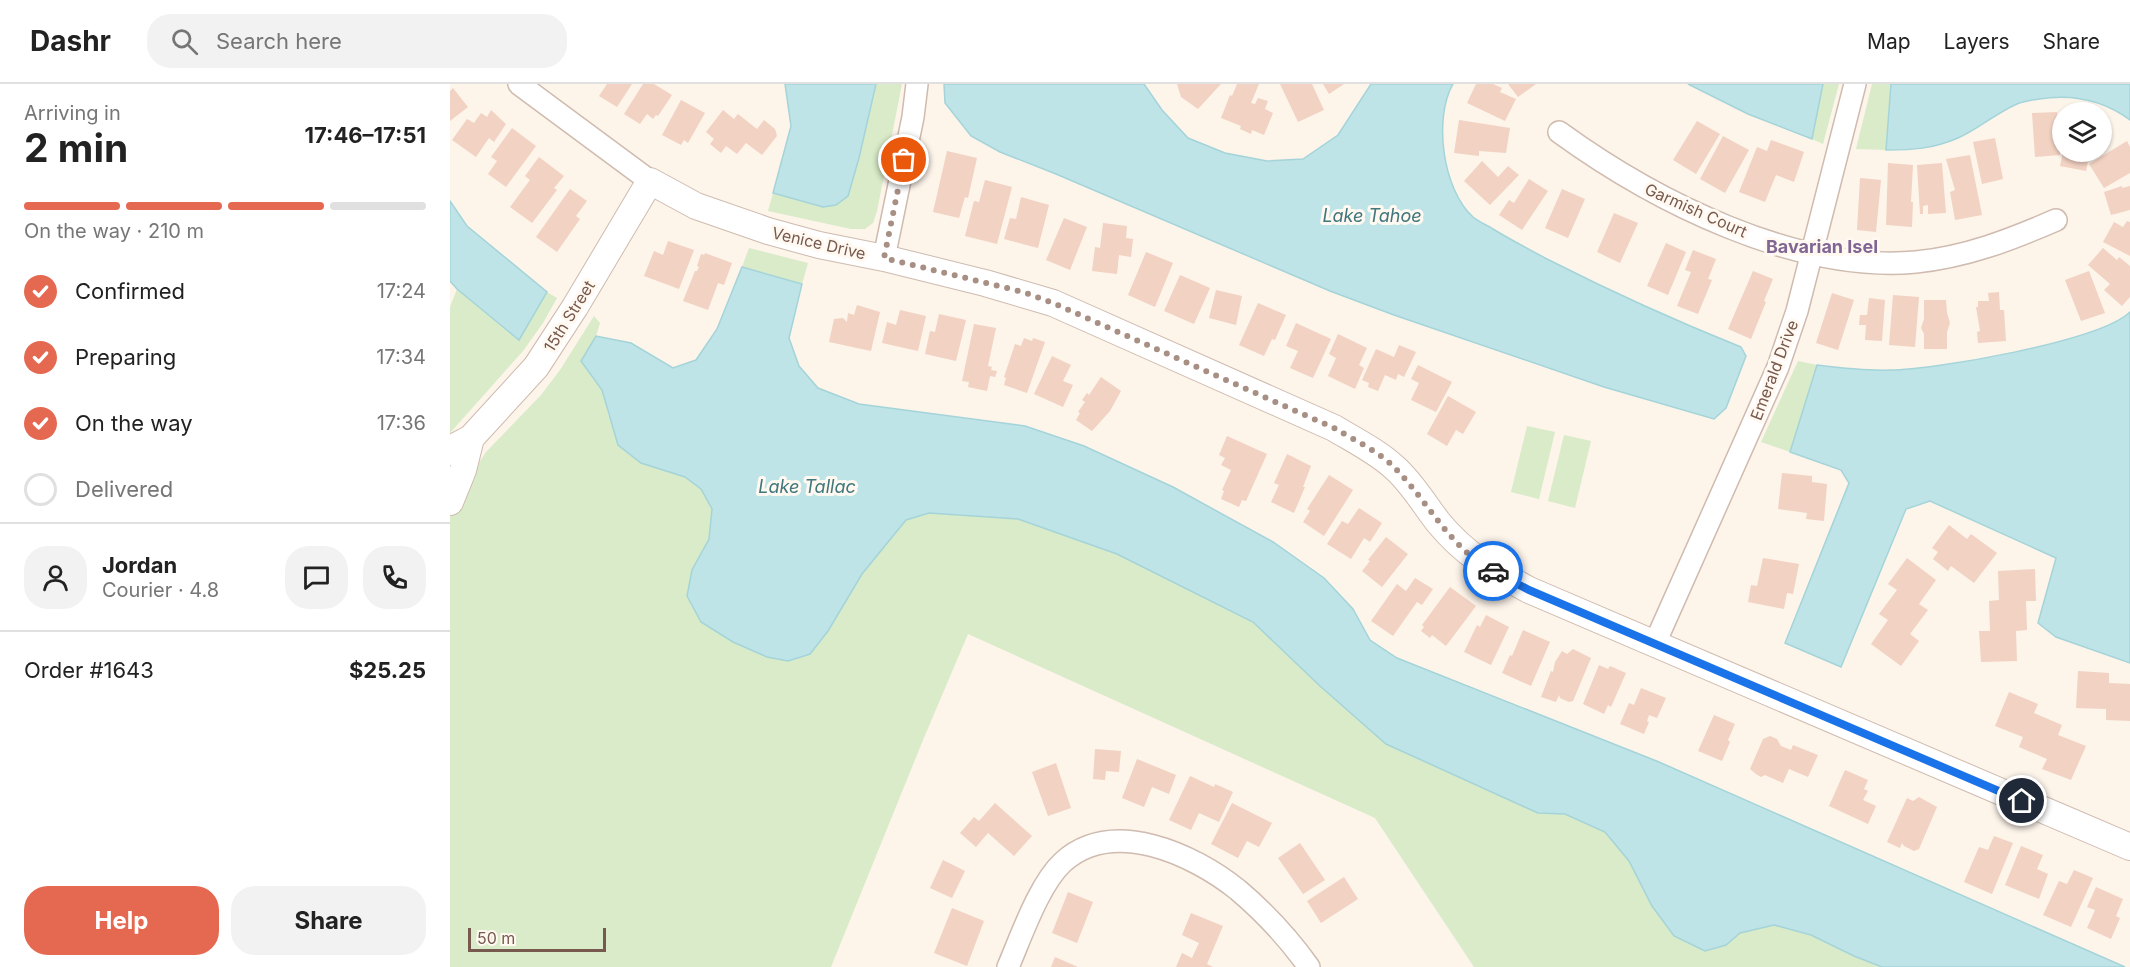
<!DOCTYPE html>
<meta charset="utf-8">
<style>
body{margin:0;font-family:Inter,sans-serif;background:#f2f2f2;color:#222;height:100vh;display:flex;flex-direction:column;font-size:22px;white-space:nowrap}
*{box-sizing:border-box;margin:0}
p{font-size:20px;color:#767676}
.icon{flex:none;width:33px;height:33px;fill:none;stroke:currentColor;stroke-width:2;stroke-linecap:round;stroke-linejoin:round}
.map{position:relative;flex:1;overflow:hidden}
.panel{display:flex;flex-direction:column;background:#fff;width:450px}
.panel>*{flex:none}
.controls{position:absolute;left:1602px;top:18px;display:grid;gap:12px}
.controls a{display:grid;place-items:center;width:60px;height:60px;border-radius:50%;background:#fff;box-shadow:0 2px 4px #0004;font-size:30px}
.scale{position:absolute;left:18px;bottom:15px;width:138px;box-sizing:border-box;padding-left:6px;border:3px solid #78594d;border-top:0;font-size:16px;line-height:21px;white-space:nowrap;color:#78594d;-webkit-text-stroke:4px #fff9f1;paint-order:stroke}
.pin{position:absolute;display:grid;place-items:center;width:51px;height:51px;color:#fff;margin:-26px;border:3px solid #fff;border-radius:50%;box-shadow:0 2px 6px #0007}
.courier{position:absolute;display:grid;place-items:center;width:60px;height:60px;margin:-30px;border:4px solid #1a73e8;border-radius:50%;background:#fff;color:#222;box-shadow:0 2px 8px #0007}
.head em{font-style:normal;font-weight:700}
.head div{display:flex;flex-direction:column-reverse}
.head{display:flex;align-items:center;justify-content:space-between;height:102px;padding:0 24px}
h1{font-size:39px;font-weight:700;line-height:45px}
.bar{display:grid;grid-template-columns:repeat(4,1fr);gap:9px 6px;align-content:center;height:72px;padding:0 24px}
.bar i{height:8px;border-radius:4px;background:#e0e0e0}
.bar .selected{background:#e56851}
.bar p{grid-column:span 4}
.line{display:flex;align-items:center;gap:15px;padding:0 24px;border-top:2px solid #e0e0e0}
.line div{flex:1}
.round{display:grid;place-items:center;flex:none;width:63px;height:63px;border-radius:24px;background:#f2f2f2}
ol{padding:0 24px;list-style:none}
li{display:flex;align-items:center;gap:18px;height:66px}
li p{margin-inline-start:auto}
li .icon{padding:6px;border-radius:50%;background:#e56851;color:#fff;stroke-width:4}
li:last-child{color:#767676}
li i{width:33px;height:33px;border:3px solid #e0e0e0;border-radius:50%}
.button{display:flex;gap:12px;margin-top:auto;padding:12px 24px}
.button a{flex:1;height:69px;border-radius:24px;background:#e56851;color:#fff;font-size:24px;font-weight:700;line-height:69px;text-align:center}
.button a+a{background:#f2f2f2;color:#222}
header{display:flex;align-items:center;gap:36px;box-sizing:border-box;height:84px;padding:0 30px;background:#fff;border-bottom:2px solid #e0e0e0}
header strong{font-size:28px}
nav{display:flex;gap:33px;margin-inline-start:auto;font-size:21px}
.search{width:420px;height:54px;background:#f2f2f2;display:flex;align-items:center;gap:15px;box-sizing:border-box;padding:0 21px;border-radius:24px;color:#767676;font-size:22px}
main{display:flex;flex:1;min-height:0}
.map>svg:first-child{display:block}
.green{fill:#d9ebc8}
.water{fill:#bee4e7;stroke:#a4d4d9;stroke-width:1.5}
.building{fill:#f2d2c2}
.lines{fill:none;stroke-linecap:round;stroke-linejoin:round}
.minor-casing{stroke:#cfbbaf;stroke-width:24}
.tertiary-casing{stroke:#cfbbaf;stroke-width:28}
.minor{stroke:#fff;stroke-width:21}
.tertiary{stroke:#fff;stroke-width:26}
.done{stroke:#a78f84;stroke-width:6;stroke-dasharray:0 10.8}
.route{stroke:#1a73e8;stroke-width:8}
.labels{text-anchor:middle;stroke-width:6;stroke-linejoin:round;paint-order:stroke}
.street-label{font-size:16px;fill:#78594d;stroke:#fff9f1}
.water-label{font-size:18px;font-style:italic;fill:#40777d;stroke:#fff9f1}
.neighbourhood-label{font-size:18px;font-weight:bold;fill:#816694;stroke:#fff9f1}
</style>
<header>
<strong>Dashr</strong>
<div class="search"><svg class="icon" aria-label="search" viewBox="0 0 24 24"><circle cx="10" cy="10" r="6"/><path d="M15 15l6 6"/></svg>Search here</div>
<nav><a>Map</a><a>Layers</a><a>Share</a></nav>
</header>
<main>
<section class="panel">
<div class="head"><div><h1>2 min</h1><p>Arriving in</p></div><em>17:46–17:51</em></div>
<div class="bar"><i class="selected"></i><i class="selected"></i><i class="selected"></i><i></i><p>On the way · 210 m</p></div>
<ol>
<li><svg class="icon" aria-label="check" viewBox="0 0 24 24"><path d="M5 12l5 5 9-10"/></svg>Confirmed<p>17:24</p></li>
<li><svg class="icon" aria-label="check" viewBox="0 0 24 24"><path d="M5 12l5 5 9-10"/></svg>Preparing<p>17:34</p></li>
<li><svg class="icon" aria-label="check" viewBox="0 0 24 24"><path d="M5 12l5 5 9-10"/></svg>On the way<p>17:36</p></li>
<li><i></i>Delivered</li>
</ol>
<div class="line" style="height:108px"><a class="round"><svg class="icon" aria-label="person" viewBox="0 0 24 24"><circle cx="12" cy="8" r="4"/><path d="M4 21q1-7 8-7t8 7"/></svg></a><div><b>Jordan</b><p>Courier · 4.8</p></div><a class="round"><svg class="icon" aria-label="chat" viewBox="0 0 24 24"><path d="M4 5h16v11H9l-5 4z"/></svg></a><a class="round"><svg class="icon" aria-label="phone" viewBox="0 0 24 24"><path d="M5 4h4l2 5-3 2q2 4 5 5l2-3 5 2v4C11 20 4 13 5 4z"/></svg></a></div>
<div class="line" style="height:78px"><div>Order #1643</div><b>$25.25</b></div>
<div class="button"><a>Help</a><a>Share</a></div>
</section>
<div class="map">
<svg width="1680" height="883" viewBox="0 0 1680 883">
<rect width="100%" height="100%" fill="#fdf4ea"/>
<path class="green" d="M426,0H452L427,127L423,139L415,145H401L318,127L323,109L373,123L409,74Z
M1373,0H1389L1373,60L1362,55Z
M1422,0H1441L1436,66L1406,65Z
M299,164L358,179L352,200L292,183Z
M7,205L69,256L97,208L107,214L93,239L73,267L0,349V223Z
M144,232L150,239L146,252L131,277L152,306L159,333L191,379L235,393L251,405L262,425L259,455L242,486L378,547L412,490L456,436L479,429L568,435L667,470L803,538L870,602L936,660L1088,729L1115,730L1155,748L1179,777L1202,822L1276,861L1290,849L1324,841L1361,851L1404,872L1432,883H1024L925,734L518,550L473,656L381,883H0V433L17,397L36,368L91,311L110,286Z
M1348,277L1367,281L1340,368L1311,358Z
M1077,342L1105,348L1089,415L1061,408Z
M1114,351L1141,357L1125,424L1098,417Z"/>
<path class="water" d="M335,0H426L409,74L398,112L386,121L373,123L323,109L341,42Z
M494,0H694L712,26L738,54L775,69L817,77L853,75L888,51L921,0H1003C983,35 993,106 1023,133C1029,138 1037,141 1043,145C1061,156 1080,166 1099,176C1162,208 1226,237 1291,263L1296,272L1276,324L1264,335L1154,303L944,231L880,207L606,90L550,68L521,52L495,19Z
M1238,0H1373L1362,55L1298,30Z
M1441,0H1680V36C1653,16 1622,10 1589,15C1582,16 1574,17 1567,20C1546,29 1527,46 1508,54C1482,65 1463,66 1436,66Z
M0,117L17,142L97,208L69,256L7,205L0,197Z
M292,183L352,200L339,254L349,282L368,304L409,320L575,342L634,362L723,403L823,458L874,494L903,525L920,556L947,574L1209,678L1675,883H1432L1404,872L1361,851L1324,841L1290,849L1276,861L1255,867L1224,852L1202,822L1179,777L1155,748L1115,730L1088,729L936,660L870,602L803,538L667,470L568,435L479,429L456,436L412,490L378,547L360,570L338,577L317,573L283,558L251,538L237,512L242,486L259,455L262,425L251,405L235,393L191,379L168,361L152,306L131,277L146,252L181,259L223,284L246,276L267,245Z
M1680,228V579L1606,553L1588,539L1606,474L1480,417L1456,425L1391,583L1335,559L1399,399L1391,386L1340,368L1367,281C1391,284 1416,287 1440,286C1484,286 1651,257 1680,228Z"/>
<path class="building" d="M157,0H182L167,23L149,12Z
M193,0H204L222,11L208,32L206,31L203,35L197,30L190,40L174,30Z
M727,0H771L748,25L731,13Z
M787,0H809L801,19L805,20L808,14L818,17L815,25L823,29L814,51L802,46L801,50L790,45L791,42L771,34L780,11L782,12Z
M830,0H862L874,26L848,38Z
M873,0H894L879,10Z
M1026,0H1043L1052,4L1050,8L1066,15L1055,37L1017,19Z
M1058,0H1086L1068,13Z
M3,4L18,23L0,37V7Z
M231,16L255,29L238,59L234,56L231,61L212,51Z
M41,26L56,40L44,58L39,54L26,73L2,56L17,35L24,39L31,29L37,33Z
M273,26L284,35L288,30L307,45L314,36L325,45L327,52L312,71L296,59L287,70L276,62L271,69L260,60L264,55L256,48Z
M1607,28L1610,71L1585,73L1582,29Z
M1009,36L1060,44L1056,69L1029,67V72L1004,69Z
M1247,37L1270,50L1246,90L1223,76Z
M62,44L86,62L56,103L38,90L47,77L41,73Z
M1273,52L1299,66L1275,109L1250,95Z
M1545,54L1553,95L1532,100L1523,58Z
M1321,56L1354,68L1344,98L1326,91L1315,118L1289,108L1307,63L1317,67Z
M1677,57L1680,63V89L1654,104L1639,80Z
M497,67L527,74L518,114L515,113L509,134L483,128Z
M1613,68H1640L1636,87L1610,82Z
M1520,71L1532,131L1505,136L1500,108L1505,106L1496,75Z
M89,73L114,92L104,104L107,106L82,139L60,123L80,96L75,92Z
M1032,77L1048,93L1058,82L1069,91L1040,121L1014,97Z
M1438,79L1463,81L1461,118H1463L1462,143L1436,141Z
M1492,79L1496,129L1478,130V121L1473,122V130H1470L1467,81Z
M1410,94L1431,96L1426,148L1407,146Z
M1079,95L1098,107L1072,146L1049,131L1059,116L1064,119Z
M535,96L562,103L547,160L515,152L524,117L529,118Z
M1672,102V104L1680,102V126L1661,131L1654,108Z
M120,105L137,117L126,132L130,135L107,168L86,153Z
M1112,105L1135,115L1118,154L1095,144Z
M571,113L599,121L588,164L554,155L560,134L566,135Z
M1164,129L1188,139L1170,179L1147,168Z
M614,134L637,143L620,186L596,176Z
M1677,137L1680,138V172L1653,158L1664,138L1673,143Z
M653,139L677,142L676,154L683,155L681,173L669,171L667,190L642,187L645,163L650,164Z
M218,157L244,166L229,205L194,192L204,167L213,171Z
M1216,159L1236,168L1218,211L1197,202Z
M1653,164L1667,176L1669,173L1680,182V213L1672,222L1654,206L1660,200L1638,181Z
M1243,166L1266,175L1258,195L1262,196L1248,230L1227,222L1241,188L1235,186Z
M696,168L723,179L705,223L678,211Z
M255,169L282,179L274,201L268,199L258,226L233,217L245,187H247L249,183L247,182L251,170L254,171Z
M1303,187L1323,195L1314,217L1316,218L1301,255L1278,245Z
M1639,187L1655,229L1631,237L1615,196Z
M730,191L760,204L744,240L714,227Z
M766,206L792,212L786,241L759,234Z
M1549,208L1550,226H1554L1556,257L1528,259L1527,248L1530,247L1526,223H1528V217H1539L1538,209Z
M1382,209L1404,216L1388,266L1366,259Z
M1443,211L1469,213L1465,263L1439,261Z
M1419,214L1435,216L1432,257L1415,256L1416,241H1409L1410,231H1417Z
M1474,216H1496L1497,229L1500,239L1497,248V265H1474V250L1471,244L1474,235Z
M808,219L836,231L825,256L822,255L814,272L789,261Z
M407,221L430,228L421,267L379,258L384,235L393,234L397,238L398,229L404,231Z
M450,226L476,232L468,267L432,259L437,238L446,241Z
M489,230L516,236L506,277L475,270L480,247L485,248Z
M846,239L881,255L863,294L840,284L848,267L836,262Z
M524,240L546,244L538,282L542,283L541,286L547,287L545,293L540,292L537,307L518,303L519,298L512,297Z
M888,250L917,264L909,281L914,284L905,305L878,292L886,274L879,270Z
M574,254L582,257L583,254L595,258L577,309L554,301L556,294L554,293L565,260L571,262Z
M949,261L966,268L954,293L948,290L946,296L935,291L928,307L918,303L919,299L912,296L926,265L944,273Z
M602,272L621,281L613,297L623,301L613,323L584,310Z
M968,281L1002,298L986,328L961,316L969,299L961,295Z
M651,293L671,307L660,327L642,347L626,336L630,329L628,328L635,318L632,316L637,309L639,311Z
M998,312L1026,328L1013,350L1006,346L997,362L977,350Z
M777,352L817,370L796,417L792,416L789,423L771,415L774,407L772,406L781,386L771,381L775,374L769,371Z
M837,370L861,382L853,403H855L844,429L821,418L829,401L824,399Z
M1332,389L1362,392V398L1377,400L1374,437L1356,435L1357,429L1328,425Z
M879,391L903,406L874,452L853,438L860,427L857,425Z
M909,424L932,439L920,458L914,454L901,475L877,460L892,437L898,440Z
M1499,441L1517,455L1521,450L1547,469L1524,499L1501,482L1498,487L1483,475L1488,468L1482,464Z
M936,453L958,470L932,503L912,487L920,477L918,476Z
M1313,474L1349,480L1343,510L1337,509L1334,525L1298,518L1301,501L1307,502Z
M1457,474L1486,496L1469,520L1478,526L1460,550L1469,557L1451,582L1421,560L1438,536L1429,530L1447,506L1438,500Z
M1585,485L1586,517H1576L1577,546L1566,547L1567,577L1531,578L1529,547H1540L1539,517L1549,516L1548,487Z
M965,494L983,505L972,521L967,518L943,552L921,537L947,500L956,507Z
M1000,503L1026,522L996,562L982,551L980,554L971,547L974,543L972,541Z
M1036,531L1059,543L1041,581L1014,568L1027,541L1030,543Z
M1073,546L1100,558L1081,602L1052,589L1060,571L1062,572Z
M1123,565L1141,574L1123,617L1119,618L1110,614L1109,611L1106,618L1091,613L1101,587L1103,588L1105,578L1112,567L1117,570Z
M1149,581L1158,585L1160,582L1176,589L1161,623L1158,621L1154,630L1133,620Z
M1628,587L1659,589V599L1680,600V637L1656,636V625L1626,624Z
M1191,604L1216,614L1207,634L1199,631L1197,637L1199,638L1194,650L1170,640L1179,619L1184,621Z
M1559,608L1588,620L1584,629L1612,641L1608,651L1636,662L1621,696L1592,685L1597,675L1569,663L1573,653L1545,642Z
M1264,631L1285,640L1278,656L1280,658L1272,677L1248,667Z
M1320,652L1327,655L1331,662L1341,666L1343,661L1368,671L1358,693L1339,685L1333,699L1315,691L1311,693L1306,690L1300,685L1313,655Z
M645,665L671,667L669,688L656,687L655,696L643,695Z
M687,675L726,691L719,710L702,703L694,723L672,714Z
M606,679L621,724L598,732L582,688Z
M1395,686L1418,696L1414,705L1418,707L1413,716L1426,722L1418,740L1379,722Z
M740,692L764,703L765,700L783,708L769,738L749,729L741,746L719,736Z
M1469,713L1487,723L1469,765L1464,767L1454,762L1452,759L1450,764L1437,758L1457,714L1463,717Z
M545,719L582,752L564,772L538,749L526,763L510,749L524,733L529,737Z
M782,719L822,739L809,763L797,757L788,774L761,760Z
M1544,752L1563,759L1542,810L1514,798L1529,763L1538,766Z
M850,759L875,796L853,810L828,774Z
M1571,762L1593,771L1587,785L1598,790L1589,815L1555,801Z
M493,776L515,787L502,814L480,804Z
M1624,786L1643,794L1621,843L1593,831L1609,797L1617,800Z
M894,793L908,815L871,839L857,817Z
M1646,803L1673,815L1666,832L1670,834L1661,855L1637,844L1645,826L1637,823Z
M618,808L643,818L627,859L602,849Z
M502,824L534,837L517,882L484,869Z
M741,829L773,842L757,880L763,883H726L732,869L742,874L749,859L732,851Z
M605,873L628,883H601Z"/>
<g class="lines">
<defs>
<path id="minor" d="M69,0L200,97
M1109,48C1204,117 1346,189 1466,178C1516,173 1560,156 1606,136
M434,174L463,33L467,0
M1205,559L1328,283L1347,227L1405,0
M558,883C571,853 589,800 613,778C663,733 743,770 788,806C814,828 839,855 859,883"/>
<path id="tertiary" d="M0,368L4,363L21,354L86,283L125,223L200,97L246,122L318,147L369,161L434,174L535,199L603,219L884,344C904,356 928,368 945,384C962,399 974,420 988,438C1015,471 1042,486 1079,506L1680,763
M0,418L13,386L21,354"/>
</defs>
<use href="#minor" class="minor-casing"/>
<use href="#tertiary" class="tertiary-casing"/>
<use href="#minor" class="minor"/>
<use href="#tertiary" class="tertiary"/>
</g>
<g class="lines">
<path class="done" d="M454,76L434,174L573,208L603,219L884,344C904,356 930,368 946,385C979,419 1000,464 1043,487"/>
<path class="route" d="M1043,487L1079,506L1572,717"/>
</g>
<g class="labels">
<g class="street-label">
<text transform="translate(1246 126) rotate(24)" y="6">Garmish Court</text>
<text transform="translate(369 159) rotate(13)" y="6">Venice Drive</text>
<text transform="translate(119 232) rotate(-58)" y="6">15th Street</text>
<text transform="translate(1324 286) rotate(-69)" y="6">Emerald Drive</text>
</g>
<g class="water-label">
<text x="922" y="138">Lake Tahoe</text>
<text x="357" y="409">Lake Tallac</text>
</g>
<g class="neighbourhood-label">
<text x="1372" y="169">Bavarian Isel</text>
</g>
</g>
</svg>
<div class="controls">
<a><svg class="icon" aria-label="layers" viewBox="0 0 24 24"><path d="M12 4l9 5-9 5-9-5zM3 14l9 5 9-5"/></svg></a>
</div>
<div class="scale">50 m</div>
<div class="pin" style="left:454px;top:76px;background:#ea580c"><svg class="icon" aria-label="bag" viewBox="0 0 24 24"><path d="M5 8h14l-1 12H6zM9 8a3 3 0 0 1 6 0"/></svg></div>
<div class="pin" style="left:1572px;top:717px;background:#1f2937"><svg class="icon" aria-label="home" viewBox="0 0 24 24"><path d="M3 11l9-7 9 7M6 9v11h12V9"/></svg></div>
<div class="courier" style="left:1043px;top:487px"><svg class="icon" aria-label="car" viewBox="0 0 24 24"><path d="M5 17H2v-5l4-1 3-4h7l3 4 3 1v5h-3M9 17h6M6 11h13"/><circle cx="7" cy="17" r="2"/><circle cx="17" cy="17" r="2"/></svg></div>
</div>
</main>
